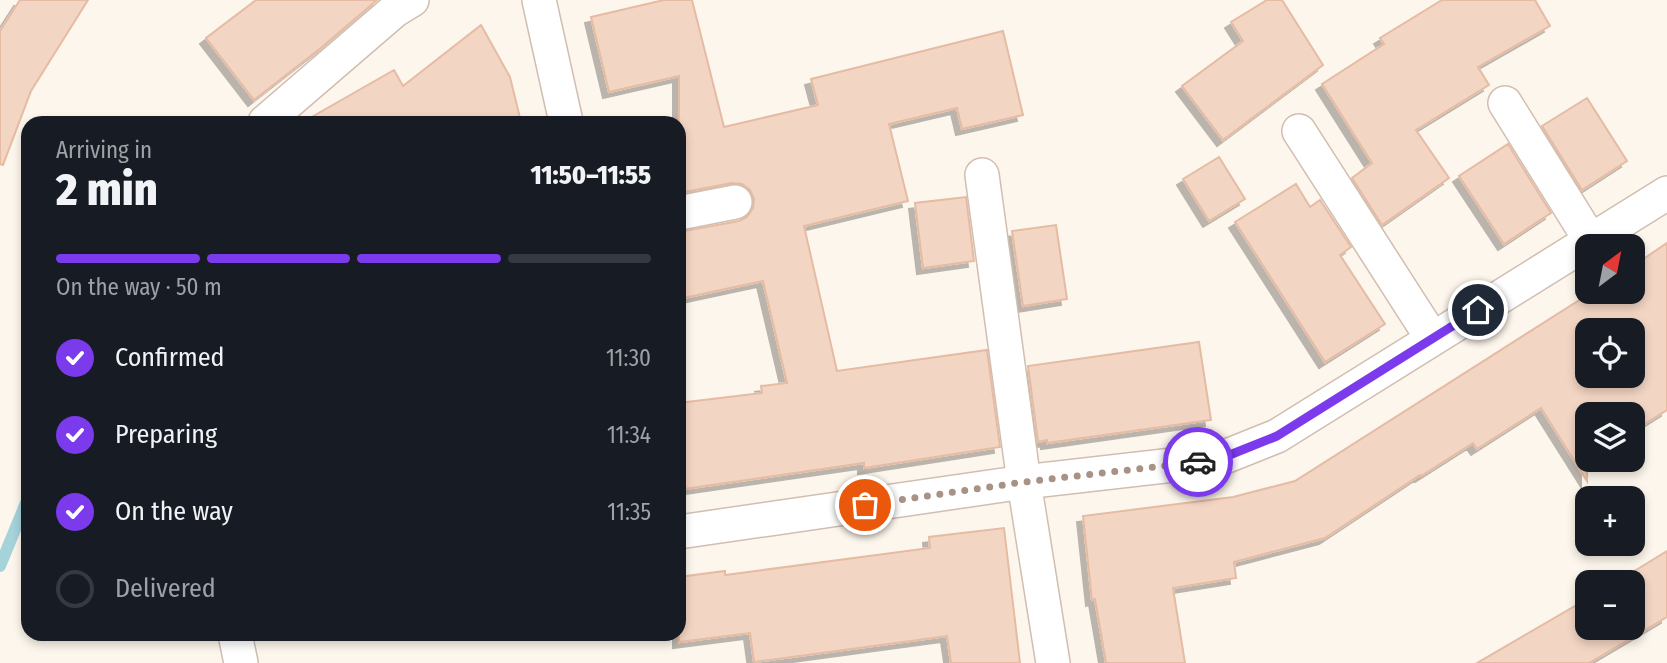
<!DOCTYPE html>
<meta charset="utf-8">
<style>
body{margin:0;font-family:"Fira Sans Condensed",sans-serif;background:#20242c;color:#f1f3f6;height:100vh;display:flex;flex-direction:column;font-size:26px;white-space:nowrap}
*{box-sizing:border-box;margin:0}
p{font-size:23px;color:#9ea1a6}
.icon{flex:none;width:38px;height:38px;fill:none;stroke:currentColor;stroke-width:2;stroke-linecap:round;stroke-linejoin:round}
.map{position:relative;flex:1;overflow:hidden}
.drawer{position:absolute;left:21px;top:116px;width:665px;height:525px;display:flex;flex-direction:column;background:#171b24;border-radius:21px;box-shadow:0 4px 10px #0003}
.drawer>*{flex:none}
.needle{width:46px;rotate:32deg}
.controls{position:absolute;left:1575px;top:234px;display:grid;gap:14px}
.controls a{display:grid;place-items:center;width:70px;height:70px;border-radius:14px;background:#171b24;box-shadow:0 4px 10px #0003;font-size:35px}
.pin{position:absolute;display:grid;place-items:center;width:60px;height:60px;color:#fff;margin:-30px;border:4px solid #fff;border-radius:50%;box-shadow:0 2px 7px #0007}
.courier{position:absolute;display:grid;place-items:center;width:70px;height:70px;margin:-35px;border:5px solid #7c3aed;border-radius:50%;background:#fff;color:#222;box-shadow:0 2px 9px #0007}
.overview em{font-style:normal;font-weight:800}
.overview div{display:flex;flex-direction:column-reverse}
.overview{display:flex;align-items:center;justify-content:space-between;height:119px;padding:0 35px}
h1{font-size:46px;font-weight:800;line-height:52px}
.bar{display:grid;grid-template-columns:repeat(4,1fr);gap:10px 7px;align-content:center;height:84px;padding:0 35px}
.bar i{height:9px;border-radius:5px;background:#363941}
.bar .active{background:#7c3aed}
.bar p{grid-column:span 4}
ol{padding:0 35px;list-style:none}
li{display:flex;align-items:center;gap:21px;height:77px}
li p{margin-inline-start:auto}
li .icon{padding:7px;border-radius:50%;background:#7c3aed;color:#fff;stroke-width:4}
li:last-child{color:#9ea1a6}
li i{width:38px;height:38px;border:4px solid #363941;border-radius:50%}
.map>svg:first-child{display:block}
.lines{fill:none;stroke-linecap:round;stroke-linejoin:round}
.stream{stroke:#a5d3da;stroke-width:12}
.building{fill:#f3d5c3;stroke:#e6bba3;stroke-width:2;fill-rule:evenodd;filter:url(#shadow)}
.minor-casing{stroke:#d1beb0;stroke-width:36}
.minor{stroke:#fff;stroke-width:33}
.done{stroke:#a89285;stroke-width:7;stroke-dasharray:0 12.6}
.route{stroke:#7c3aed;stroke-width:9}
</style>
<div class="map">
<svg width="1667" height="663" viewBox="0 0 1667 663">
<defs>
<filter id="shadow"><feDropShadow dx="-6" dy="6" stdDeviation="0" flood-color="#0004"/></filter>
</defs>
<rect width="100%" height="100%" fill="#fdf6ec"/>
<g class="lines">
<path class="stream" d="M0,566L28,498"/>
</g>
<path class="building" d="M20,0H88L31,91L3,165L0,164V31Z
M256,0H377L322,47L254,100L206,38Z
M664,0H692L724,127L818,105L811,79L1003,31L1023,115L962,129L957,108L889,124L908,201L804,226L837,371L987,350L1000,447L864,468V463L684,489L679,447V403L762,393L761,386L787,383L763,281L679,299V232L739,221L747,217L753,208L754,199L750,190L742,184L732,183L679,193V76L609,92L591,17Z
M1267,0H1282L1323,65L1223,140L1182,86L1243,41L1231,22Z
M1442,0H1535L1550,26L1478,67L1489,85L1416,130L1449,178L1382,225L1352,178L1372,163L1322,84L1384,44L1380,38Z
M481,25L510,77L521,122H303L394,70L403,86Z
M1587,98L1627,161L1582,190L1542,126Z
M1508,144L1551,213L1504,244L1459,176Z
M1219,157L1245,199L1209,221L1183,179Z
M1296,184L1310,207L1320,200L1351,247L1340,255L1385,324L1325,362L1235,222Z
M966,197L974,261L923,268L915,203Z
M1056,225L1067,299L1023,306L1012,231Z
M1667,243V410L1643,425L1637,415H1587V481L1541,408L1477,449L1473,443L1421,476L1420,475L1325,538L1234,562L1236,578L1173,588L1185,663H1106L1095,599L1092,600L1083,516L1233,497L1295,481L1592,292H1633V266ZM1587,331H1633V376H1587Z
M1199,342L1211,420L1047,443V440L1038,442L1028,366Z
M1004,528L1020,663H951L947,636L754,662L750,633L679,642V577L725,571V575L930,548L929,537Z
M1667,551V617L1589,663H1477L1587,599V628H1633V583H1615Z"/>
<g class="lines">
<defs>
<path id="minor" d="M539,0L566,122
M1505,103L1591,241
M265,122L394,11L412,0
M1299,131L1432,338
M982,175L1024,482L1053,663
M679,213L735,202
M679,532L1024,482L1217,460L1277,436L1667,193
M235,634L241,663"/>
</defs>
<use href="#minor" class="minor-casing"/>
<use href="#minor" class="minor"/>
</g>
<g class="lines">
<path class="done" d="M865,505L1024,482L1198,462"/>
<path class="route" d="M1198,462L1217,460L1277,436L1478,310"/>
</g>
</svg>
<div class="controls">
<a><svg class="needle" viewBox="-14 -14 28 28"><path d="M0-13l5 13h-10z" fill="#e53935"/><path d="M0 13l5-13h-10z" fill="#9ea1a6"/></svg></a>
<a><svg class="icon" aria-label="locate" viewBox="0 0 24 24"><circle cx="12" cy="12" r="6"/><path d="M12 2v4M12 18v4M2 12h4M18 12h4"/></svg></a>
<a><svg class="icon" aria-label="layers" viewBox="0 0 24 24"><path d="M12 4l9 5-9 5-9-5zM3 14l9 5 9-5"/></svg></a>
<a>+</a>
<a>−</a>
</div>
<div class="pin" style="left:865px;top:505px;background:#ea580c"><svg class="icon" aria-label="bag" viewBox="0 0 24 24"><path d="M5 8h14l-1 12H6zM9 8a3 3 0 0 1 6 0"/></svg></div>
<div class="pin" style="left:1478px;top:310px;background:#1f2937"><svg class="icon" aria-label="home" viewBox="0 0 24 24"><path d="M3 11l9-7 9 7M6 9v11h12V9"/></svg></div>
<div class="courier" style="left:1198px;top:462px"><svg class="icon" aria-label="car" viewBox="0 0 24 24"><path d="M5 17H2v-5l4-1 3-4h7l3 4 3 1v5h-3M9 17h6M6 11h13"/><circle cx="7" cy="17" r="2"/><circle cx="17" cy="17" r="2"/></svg></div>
<section class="drawer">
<div class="overview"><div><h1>2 min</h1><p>Arriving in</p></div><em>11:50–11:55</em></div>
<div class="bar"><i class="active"></i><i class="active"></i><i class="active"></i><i></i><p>On the way · 50 m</p></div>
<ol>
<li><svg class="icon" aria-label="check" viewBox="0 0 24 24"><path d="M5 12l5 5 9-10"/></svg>Confirmed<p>11:30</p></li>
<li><svg class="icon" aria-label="check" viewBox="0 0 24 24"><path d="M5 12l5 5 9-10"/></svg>Preparing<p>11:34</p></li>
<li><svg class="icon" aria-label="check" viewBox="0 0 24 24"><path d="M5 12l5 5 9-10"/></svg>On the way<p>11:35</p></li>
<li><i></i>Delivered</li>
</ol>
</section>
</div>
